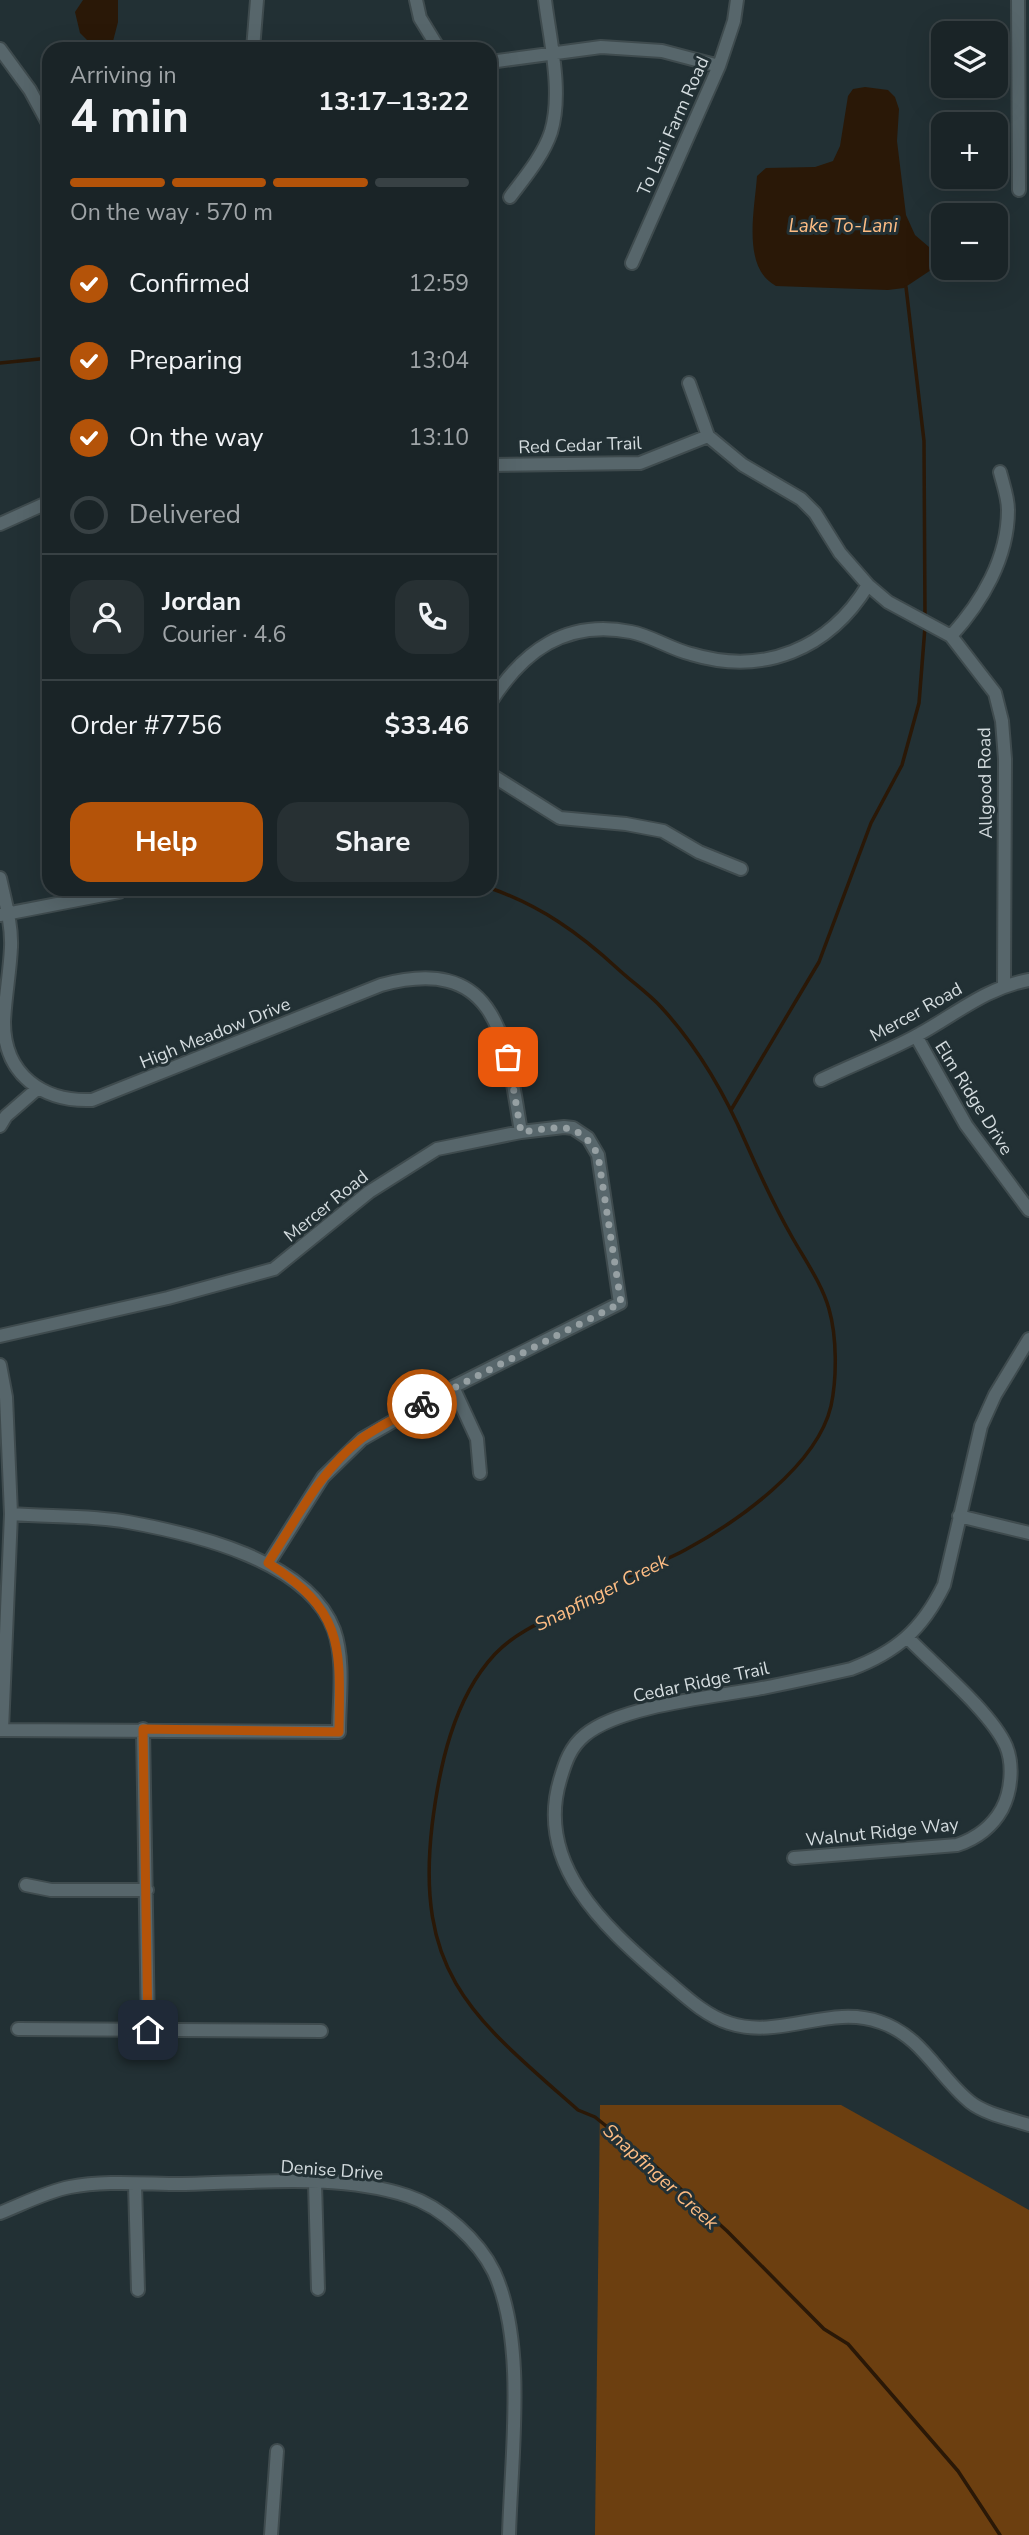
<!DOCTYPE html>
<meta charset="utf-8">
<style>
body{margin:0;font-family:"Nunito Sans",sans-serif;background:#273033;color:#f1f3f6;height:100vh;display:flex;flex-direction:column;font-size:26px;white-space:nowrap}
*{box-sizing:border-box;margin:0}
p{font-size:23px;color:#9fa4a7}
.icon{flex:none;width:38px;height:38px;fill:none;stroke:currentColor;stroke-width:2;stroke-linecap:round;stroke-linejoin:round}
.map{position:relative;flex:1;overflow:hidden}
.drawer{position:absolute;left:42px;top:42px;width:455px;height:854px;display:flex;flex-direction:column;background:#1a2427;border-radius:21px;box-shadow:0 7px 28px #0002,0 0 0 2px #384144}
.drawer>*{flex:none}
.fabs{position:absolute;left:931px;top:21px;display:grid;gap:14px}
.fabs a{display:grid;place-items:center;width:77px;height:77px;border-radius:14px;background:#1a2427;box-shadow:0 7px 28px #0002,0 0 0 2px #384144;font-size:35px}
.pin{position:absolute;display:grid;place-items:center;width:60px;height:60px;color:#fff;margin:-30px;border-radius:14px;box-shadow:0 4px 10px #0006}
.courier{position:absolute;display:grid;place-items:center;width:70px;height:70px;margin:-35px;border:5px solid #b45309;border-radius:50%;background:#fff;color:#222;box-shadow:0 2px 9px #0007}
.overview em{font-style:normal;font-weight:700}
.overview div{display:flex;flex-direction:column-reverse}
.overview{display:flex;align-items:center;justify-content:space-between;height:119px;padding:0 28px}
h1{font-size:46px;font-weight:700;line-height:52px}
.bar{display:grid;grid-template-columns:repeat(4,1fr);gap:10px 7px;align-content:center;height:84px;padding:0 28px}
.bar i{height:9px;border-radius:5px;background:#384144}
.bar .current{background:#b45309}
.bar p{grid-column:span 4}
.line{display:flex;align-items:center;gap:18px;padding:0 28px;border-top:2px solid #384144}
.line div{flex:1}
.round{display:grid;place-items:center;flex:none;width:74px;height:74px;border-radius:21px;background:#273033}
ol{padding:0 28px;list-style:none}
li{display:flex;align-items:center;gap:21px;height:77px}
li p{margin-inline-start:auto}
li .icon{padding:7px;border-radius:50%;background:#b45309;color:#fff;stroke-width:4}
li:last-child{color:#9fa4a7}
li i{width:38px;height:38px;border:4px solid #384144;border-radius:50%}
.cta{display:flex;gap:14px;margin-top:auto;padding:14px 28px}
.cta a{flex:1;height:80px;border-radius:21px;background:#b45309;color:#fff;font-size:28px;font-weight:700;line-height:80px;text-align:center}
.cta a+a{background:#273033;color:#f1f3f6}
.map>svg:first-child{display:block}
.green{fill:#6c3f10}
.water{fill:#2a1807}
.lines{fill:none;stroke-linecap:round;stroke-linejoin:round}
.stream{stroke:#2a1807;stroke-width:3.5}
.minor-casing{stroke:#3f4b4e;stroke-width:16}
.minor{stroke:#57666b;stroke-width:12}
.done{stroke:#96a0a3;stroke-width:7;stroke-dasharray:0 12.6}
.route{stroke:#b45309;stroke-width:9}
.labels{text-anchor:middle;stroke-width:6;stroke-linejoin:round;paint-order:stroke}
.street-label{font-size:18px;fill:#d4dcdf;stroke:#223034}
.water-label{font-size:19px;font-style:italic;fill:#febd84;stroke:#223034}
</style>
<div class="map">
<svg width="1029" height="2535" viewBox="0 0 1029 2535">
<rect width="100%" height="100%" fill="#223034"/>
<path class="green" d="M600,2105H841L1029,2210V2535H595Z"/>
<path class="water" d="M83,0H118V22L111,49H96L80,33L75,12Z
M865,87L888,90L895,97L899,109L897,141L906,215L915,235L929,247L935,259L934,268L904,288L888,290L776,286C741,268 755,208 757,176L766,168L815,167L833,161L840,146L848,96L853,89Z"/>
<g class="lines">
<path class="stream" d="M906,287L924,441L925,619
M0,363L49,358
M490,888C541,906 579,933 618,969C632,982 648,993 661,1007C697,1046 725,1094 746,1143C760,1175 775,1207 792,1237C805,1260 822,1284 829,1309C837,1337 837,1378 831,1406C817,1466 737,1522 685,1550C669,1559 650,1565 634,1574C617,1582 602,1594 585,1602C553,1618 521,1627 495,1654C453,1699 439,1768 432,1826C415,1976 475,2019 578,2110L595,2117L652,2163L727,2231L824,2329L848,2344L958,2471L1000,2535
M731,1110L819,962L871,823L902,765L919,703L925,627"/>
<defs>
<path id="minor" d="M416,0L420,18L439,49
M1018,0L1019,190
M0,49L30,90L49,125
M253,49L257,0
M490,62L601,47L662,51L719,66
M510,197C525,177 543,156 551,132C563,92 550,41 545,0
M632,263L719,66L734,21L737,0
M689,383L708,436L743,465L801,499L815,513L840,553L868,585L888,602L951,636L995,693L1002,721L1005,759L1004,985
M490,465L640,463L708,436
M0,524L49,502
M951,636C982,602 1008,558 1008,510C1008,497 1003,484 1000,472
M490,703C523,651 566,619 631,632C652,636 670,649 691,654C764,676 829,649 868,585
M490,774L560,818L626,824L663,831L699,852L741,869
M0,878C5,901 12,924 11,947C10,972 5,997 4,1022C4,1075 43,1102 92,1100L381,985C500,953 506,1042 521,1132
M0,915L119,892
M916,1036L966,1125L1029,1210
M821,1080C852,1065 884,1053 914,1037C954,1016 984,988 1029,980
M0,1126L6,1116L37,1089
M0,1336L168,1298L274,1269L369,1192L437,1149L521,1132L564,1127L573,1128L588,1138L598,1155L620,1303L453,1387L362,1439L323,1477L268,1564
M1029,1339L995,1395L981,1426L944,1585C922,1630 896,1652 851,1669C820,1676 789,1683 757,1689C712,1697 620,1706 585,1735C570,1747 565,1763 560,1780C535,1864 604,1926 660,1975C681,1992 703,2015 729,2023C780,2040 830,2004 880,2022C922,2036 938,2076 970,2102C985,2114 1011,2119 1029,2125
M0,1365L6,1397L11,1514L2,1730
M453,1387L477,1439L480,1473
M959,1516L1029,1533
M143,1729L148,2030
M0,1730L339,1732C339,1700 345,1661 334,1630C308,1560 194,1534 128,1522C90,1515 49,1517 11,1514
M794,1858L957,1845C975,1839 992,1827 1002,1809C1011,1792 1014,1765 1006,1746C991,1712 935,1666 908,1638
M26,1885L51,1890H147
M18,2029L321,2031
M315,2183L318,2289
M135,2184L138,2290
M0,2213C23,2204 45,2192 70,2187C105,2180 146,2184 181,2184C255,2183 337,2173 408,2196C442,2207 479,2241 494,2272C527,2343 511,2457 509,2535
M271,2535L277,2451"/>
</defs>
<use href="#minor" class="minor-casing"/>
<use href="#minor" class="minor"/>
</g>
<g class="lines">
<path class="done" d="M422,1404L621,1303L598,1155C577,1118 558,1128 521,1132L508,1057"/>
<path class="route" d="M148,2030L143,1729L339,1732C340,1649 346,1612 268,1563C296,1520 320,1471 361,1439C380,1425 402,1415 422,1404"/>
</g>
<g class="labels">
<g class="street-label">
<text transform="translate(673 126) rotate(-66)" y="6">To Lani Farm Road</text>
<text transform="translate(580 445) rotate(-2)" y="6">Red Cedar Trail</text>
<text transform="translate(985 783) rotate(-91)" y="6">Allgood Road</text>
<text transform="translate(916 1012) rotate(-29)" y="6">Mercer Road</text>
<text transform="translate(215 1033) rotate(-22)" y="6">High Meadow Drive</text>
<text transform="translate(974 1098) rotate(58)" y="6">Elm Ridge Drive</text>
<text transform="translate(326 1206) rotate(-39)" y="6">Mercer Road</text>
<text transform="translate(701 1682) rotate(-12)" y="6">Cedar Ridge Trail</text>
<text transform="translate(882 1832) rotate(-6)" y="6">Walnut Ridge Way</text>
<text transform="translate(332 2170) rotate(4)" y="6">Denise Drive</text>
</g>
<g class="water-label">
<text x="843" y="232">Lake To-Lani</text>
<text transform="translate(601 1592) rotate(-27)" y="7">Snapfinger Creek</text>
<text transform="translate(661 2176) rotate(42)" y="7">Snapfinger Creek</text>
</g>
</g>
</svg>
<div class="fabs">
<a><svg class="icon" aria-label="layers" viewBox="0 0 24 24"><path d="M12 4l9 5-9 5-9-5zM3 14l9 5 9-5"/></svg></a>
<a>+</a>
<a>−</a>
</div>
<div class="pin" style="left:508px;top:1057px;background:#ea580c"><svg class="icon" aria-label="bag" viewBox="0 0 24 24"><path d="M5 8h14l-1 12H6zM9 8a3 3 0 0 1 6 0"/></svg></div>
<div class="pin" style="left:148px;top:2030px;background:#1f2937"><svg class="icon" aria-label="home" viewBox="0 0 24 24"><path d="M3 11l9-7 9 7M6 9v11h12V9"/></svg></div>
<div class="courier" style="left:422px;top:1404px"><svg class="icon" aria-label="bike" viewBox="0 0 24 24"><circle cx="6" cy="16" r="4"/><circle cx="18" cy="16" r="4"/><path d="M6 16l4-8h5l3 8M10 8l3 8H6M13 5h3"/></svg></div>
<section class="drawer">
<div class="overview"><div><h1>4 min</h1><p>Arriving in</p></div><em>13:17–13:22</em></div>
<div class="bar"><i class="current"></i><i class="current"></i><i class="current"></i><i></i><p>On the way · 570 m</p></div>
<ol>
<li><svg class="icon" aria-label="check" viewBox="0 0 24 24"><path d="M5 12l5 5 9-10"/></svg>Confirmed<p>12:59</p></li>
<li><svg class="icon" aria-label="check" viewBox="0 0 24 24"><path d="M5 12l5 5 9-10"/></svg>Preparing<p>13:04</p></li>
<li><svg class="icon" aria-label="check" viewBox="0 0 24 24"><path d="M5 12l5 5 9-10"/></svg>On the way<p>13:10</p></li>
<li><i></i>Delivered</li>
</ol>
<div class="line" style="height:126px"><a class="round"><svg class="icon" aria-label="person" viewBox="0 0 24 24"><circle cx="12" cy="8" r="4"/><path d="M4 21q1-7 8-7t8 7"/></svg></a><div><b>Jordan</b><p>Courier · 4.6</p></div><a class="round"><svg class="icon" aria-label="phone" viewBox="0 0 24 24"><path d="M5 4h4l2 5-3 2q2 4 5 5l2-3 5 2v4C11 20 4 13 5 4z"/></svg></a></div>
<div class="line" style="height:91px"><div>Order #7756</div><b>$33.46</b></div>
<div class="cta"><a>Help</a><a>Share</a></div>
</section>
</div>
